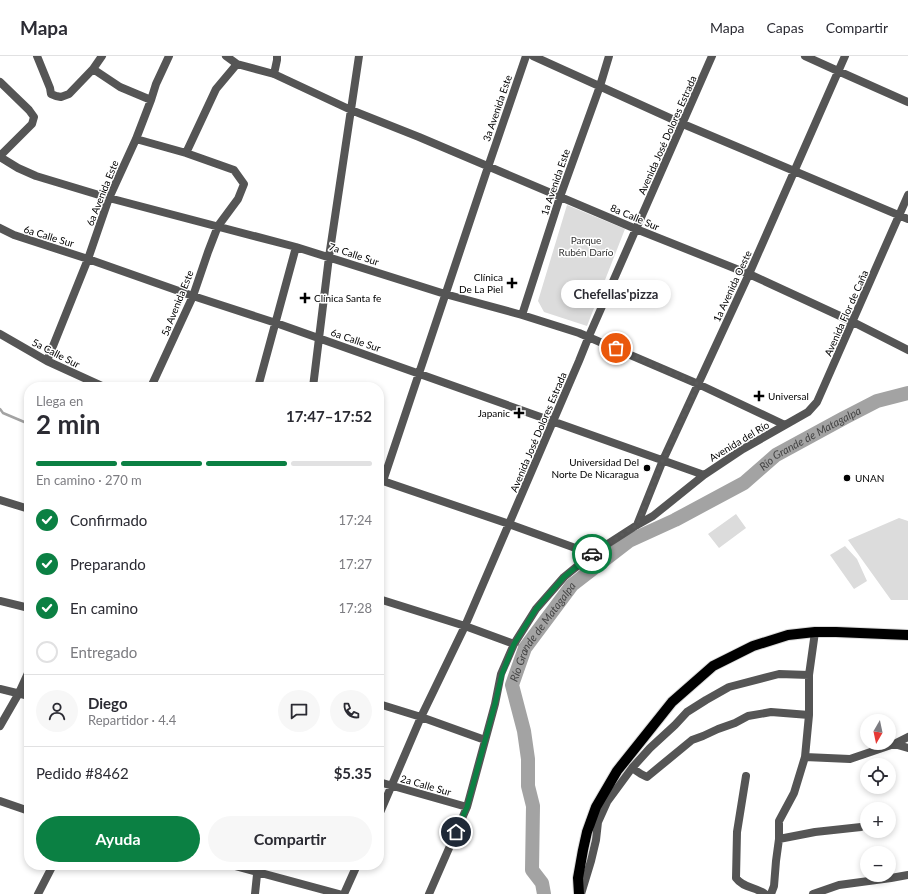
<!DOCTYPE html>
<html lang="es">
<meta charset="utf-8">
<style>
body{margin:0;font-family:Lato,sans-serif;background:#f7f7f7;color:#2b2b33;height:100vh;display:flex;flex-direction:column;font-size:15px;white-space:nowrap}
*{box-sizing:border-box;margin:0}
p{font-size:13px;color:#7c7c81}
.icon{flex:none;width:22px;height:22px;fill:none;stroke:currentColor;stroke-width:2;stroke-linecap:round;stroke-linejoin:round}
.map{position:relative;flex:1;overflow:hidden}
.panel{position:absolute;left:24px;top:326px;width:360px;height:488px;display:flex;flex-direction:column;background:#fff;border-radius:16px;box-shadow:0 2px 6px #0003}
.panel>*{flex:none}
.needle{width:26px;rotate:189deg}
.controls{position:absolute;left:860px;top:658px;display:grid;gap:8px}
.controls a{display:grid;place-items:center;width:36px;height:36px;border-radius:50%;background:#fff;box-shadow:0 2px 6px #0003;font-size:20px}
.pin{position:absolute;display:grid;place-items:center;width:34px;height:34px;color:#fff;margin:-17px;border:2px solid #fff;border-radius:50%;box-shadow:0 1px 4px #0007}
.courier{position:absolute;display:grid;place-items:center;width:40px;height:40px;margin:-20px;border:3px solid #0b8043;border-radius:50%;background:#fff;color:#222;box-shadow:0 1px 5px #0007}
.bubble{position:absolute;height:28px;border-radius:14px;background:#fff;box-shadow:0 2px 6px #0003;font-size:13px;font-weight:700;line-height:28px;text-align:center}
.head em{font-style:normal;font-weight:700}
.head div{display:flex;flex-direction:column-reverse}
.head{display:flex;align-items:center;justify-content:space-between;height:68px;padding:0 12px}
h1{font-size:26px;font-weight:700;line-height:30px}
.bar{display:grid;grid-template-columns:repeat(4,1fr);gap:6px 4px;align-content:center;height:48px;padding:0 12px}
.bar i{height:5px;border-radius:3px;background:#e1e1e2}
.bar .active{background:#0b8043}
.bar p{grid-column:span 4}
.line{display:flex;align-items:center;gap:10px;padding:0 12px;border-top:1px solid #e1e1e2}
.line div{flex:1}
.round{display:grid;place-items:center;flex:none;width:42px;height:42px;border-radius:21px;background:#f7f7f7}
ol{padding:0 12px;list-style:none}
li{display:flex;align-items:center;gap:12px;height:44px}
li p{margin-inline-start:auto}
li .icon{padding:4px;border-radius:50%;background:#0b8043;color:#fff;stroke-width:4}
li:last-child{color:#7c7c81}
li i{width:22px;height:22px;border:2px solid #e1e1e2;border-radius:50%}
.primary-button{display:flex;gap:8px;margin-top:auto;padding:8px 12px}
.primary-button a{flex:1;height:46px;border-radius:24px;background:#0b8043;color:#fff;font-size:16px;font-weight:700;line-height:46px;text-align:center}
.primary-button a+a{background:#f7f7f7;color:#2b2b33}
header{display:flex;align-items:center;gap:24px;box-sizing:border-box;height:56px;padding:0 20px;background:#fff;border-bottom:1px solid #e1e1e2}
header strong{font-size:19px}
nav{display:flex;gap:22px;margin-inline-start:auto;font-size:14px}
.map>svg:first-child{display:block}
.green{fill:#dcdcdc}
.lines{fill:none;stroke-linecap:round;stroke-linejoin:round}
.stream{stroke:#a3a3a3;stroke-width:2.5}
.river{stroke:#a3a3a3;stroke-width:14}
.major-casing{stroke:#dbdbdb;stroke-width:12}
.minor{stroke:#555;stroke-width:8}
.major{stroke:#000;stroke-width:10}
.done{stroke:#595959;stroke-width:4;stroke-dasharray:0 7.2}
.route{stroke:#0b8043;stroke-width:5}
.poi-dot{fill:#000;stroke:#fff;stroke-width:1.5}
.labels{text-anchor:middle;stroke-width:3;stroke-linejoin:round;paint-order:stroke}
.street-label{font-size:10px;fill:#000;stroke:#fff}
.park-label{font-size:10px;fill:#333;stroke:#fff}
.poi-label{font-size:10px;fill:#000;stroke:#fff;text-anchor:end}
.water-label{font-size:11px;font-style:italic;fill:#444;stroke:#fff}
</style>
<header>
<strong>Mapa</strong>
<nav><a>Mapa</a><a>Capas</a><a>Compartir</a></nav>
</header>
<div class="map">
<svg width="908" height="838" viewBox="0 0 908 838">
<rect width="100%" height="100%" fill="#fff"/>
<path class="green" d="M567,149L625,173L587,270L544,256L538,245Z
M736,458L746,472L719,492L708,478Z
M899,462L908,465V544H891L848,484Z
M845,490L857,503L867,525L854,533L830,499Z"/>
<g class="lines">
<path class="stream" d="M0,353L3,357L29,368
M519,589L525,592"/>
<path class="river" id="s1" d="M544,838L542,827L532,814L533,750L528,730V703L524,675L512,629L525,592L572,529L629,485L675,464L744,427L776,399L844,362L877,345L908,337"/>
<defs>
<path id="major" d="M579,838L578,822L583,794L587,776L596,751L617,715L672,646L713,610L753,590L788,579L815,576H836L908,579"/>
</defs>
<use href="#major" class="major-casing"/>
<path class="minor" d="M37,0L50,32L51,38L56,40L61,41L69,38L93,13L102,0
M226,0L237,8L274,18L351,54L419,81L636,173L749,218L853,266L908,294
M533,0L683,68L908,163
M805,0L838,15L908,46
M93,13L120,31L151,44
M274,18L277,4V0
M0,26L29,54L34,61L32,68L0,100
M136,83L186,97L234,114L244,128L238,143L218,170L208,196L193,240L151,331
M186,97L216,33L237,8
M0,101L18,112L36,120L109,142L296,191L445,238L522,259L579,277L698,328L785,369
M0,172L14,179L88,203L193,240L276,267L704,419
M522,259L560,141L600,30L609,0
M0,278L47,305L104,331
M47,305L88,203L109,142L136,83L151,44L156,28L169,0
M258,331L296,191
M313,331L329,201L359,0
M380,424L509,468L592,498
M383,425L488,111L526,0
M0,444L29,453
M637,469L663,404L749,218L845,0
M379,543L465,570L514,588
M0,545L29,552
M0,633L29,640
M379,648L421,661L485,684
M0,670L19,637L29,615
M894,688L908,692
M805,701L850,703L894,688L908,681
M632,712L641,718L647,721L692,684L703,680L718,673L735,667L748,660L771,656L809,659
M746,720L737,776L736,822C743,832 756,831 765,838
M379,726L467,751
M0,745L29,755
M379,759L421,661L465,570L579,305L589,280L712,0
M779,783L815,776L861,771
M231,809L339,838
M38,838L53,809
M255,838L258,809
M344,838L357,809
M429,838L467,751L495,648L501,618L514,588L536,553L564,521L592,498L637,469L653,460L704,419L743,393L808,356L817,346L908,139
M581,838L591,805L596,784L598,766L607,746L632,712L650,692L675,669L687,656L706,644L729,631L779,618L809,619
M771,838L774,830L776,805L779,783V765L794,737L805,701L809,659V619L815,576
M813,838L839,829L891,822L908,819"/>
<use href="#major" class="major"/>
</g>
<g class="lines">
<path class="done" d="M592,498L637,469L663,404L698,328L616,292"/>
<path class="route" d="M456,776L467,751L495,648L502,618L514,588L536,553L564,521L592,498"/>
</g>
<g class="poi-dot">
<path d="M510 221h4v4h4v4h-4v4h-4v-4h-4v-4h4z"/>
<path d="M303 236h4v4h4v4h-4v4h-4v-4h-4v-4h4z"/>
<path d="M757 334h4v4h4v4h-4v4h-4v-4h-4v-4h4z"/>
<path d="M517 351h4v4h4v4h-4v4h-4v-4h-4v-4h4z"/>
<circle cx="647" cy="412" r="4"/>
<circle cx="847" cy="422" r="4"/>
</g>
<g class="labels">
<g class="street-label">
<text transform="translate(497 52) rotate(-71)" y="4">3a Avenida Este</text>
<text transform="translate(667 79) rotate(-66)" y="4">Avenida José Dolores Estrada</text>
<text transform="translate(555 126) rotate(-71)" y="4">1a Avenida Este</text>
<text transform="translate(102 137) rotate(-68)" y="4">6a Avenida Este</text>
<text transform="translate(635 161) rotate(23)" y="4">8a Calle Sur</text>
<text transform="translate(49 180) rotate(17)" y="4">6a Calle Sur</text>
<text transform="translate(354 198) rotate(18)" y="4">7a Calle Sur</text>
<text transform="translate(732 230) rotate(-65)" y="4">1a Avenida Oeste</text>
<text transform="translate(177 247) rotate(-68)" y="4">5a Avenida Este</text>
<text transform="translate(846 257) rotate(-66)" y="4">Avenida Flor de Caña</text>
<text transform="translate(356 284) rotate(19)" y="4">6a Calle Sur</text>
<text transform="translate(56 297) rotate(27)" y="4">5a Calle Sur</text>
<text transform="translate(538 376) rotate(-67)" y="4">Avenida José Dolores Estrada</text>
<text transform="translate(739 385) rotate(-31)" y="4">Avenida del Río</text>
<text transform="translate(426 729) rotate(16)" y="4">2a Calle Sur</text>
</g>
<g class="park-label">
<text x="586" y="188">Parque<tspan x="586" dy="12">Rubén Darío</tspan></text>
</g>
<g class="poi-label">
<text x="503" y="225">Clínica<tspan x="503" dy="12">De La Piel</tspan></text>
<text x="314" y="246" text-anchor="start">Clínica Santa fe</text>
<text x="768" y="344" text-anchor="start">Universal</text>
<text x="510" y="361">Japanic</text>
<text x="639" y="410">Universidad Del<tspan x="639" dy="12">Norte De Nicaragua</tspan></text>
<text x="855" y="426" text-anchor="start">UNAN</text>
</g>
<g class="water-label">
<text dy="4" stroke="none"><textPath href="#s1" startOffset="614">Río Grande de Matagalpa</textPath></text>
<text dy="4" stroke="none"><textPath href="#s1" startOffset="277">Río Grande de Matagalpa</textPath></text>
</g>
</g>
</svg>
<div class="controls">
<a><svg class="needle" viewBox="-14 -14 28 28"><path d="M0-13l5 13h-10z" fill="#e53935"/><path d="M0 13l5-13h-10z" fill="#7c7c81"/></svg></a>
<a><svg class="icon" aria-label="locate" viewBox="0 0 24 24"><circle cx="12" cy="12" r="6"/><path d="M12 2v4M12 18v4M2 12h4M18 12h4"/></svg></a>
<a>+</a>
<a>−</a>
</div>
<div class="pin" style="left:616px;top:292px;background:#ea580c"><svg class="icon" aria-label="bag" viewBox="0 0 24 24"><path d="M5 8h14l-1 12H6zM9 8a3 3 0 0 1 6 0"/></svg></div>
<div class="pin" style="left:456px;top:776px;background:#1f2937"><svg class="icon" aria-label="home" viewBox="0 0 24 24"><path d="M3 11l9-7 9 7M6 9v11h12V9"/></svg></div>
<div class="courier" style="left:592px;top:498px"><svg class="icon" aria-label="car" viewBox="0 0 24 24"><path d="M5 17H2v-5l4-1 3-4h7l3 4 3 1v5h-3M9 17h6M6 11h13"/><circle cx="7" cy="17" r="2"/><circle cx="17" cy="17" r="2"/></svg></div>
<div class="bubble" style="left:561px;top:224px;width:110px">Chefellas'pizza</div>
<section class="panel">
<div class="head"><div><h1>2 min</h1><p>Llega en</p></div><em>17:47–17:52</em></div>
<div class="bar"><i class="active"></i><i class="active"></i><i class="active"></i><i></i><p>En camino · 270 m</p></div>
<ol>
<li><svg class="icon" aria-label="check" viewBox="0 0 24 24"><path d="M5 12l5 5 9-10"/></svg>Confirmado<p>17:24</p></li>
<li><svg class="icon" aria-label="check" viewBox="0 0 24 24"><path d="M5 12l5 5 9-10"/></svg>Preparando<p>17:27</p></li>
<li><svg class="icon" aria-label="check" viewBox="0 0 24 24"><path d="M5 12l5 5 9-10"/></svg>En camino<p>17:28</p></li>
<li><i></i>Entregado</li>
</ol>
<div class="line" style="height:72px"><a class="round"><svg class="icon" aria-label="person" viewBox="0 0 24 24"><circle cx="12" cy="8" r="4"/><path d="M4 21q1-7 8-7t8 7"/></svg></a><div><b>Diego</b><p>Repartidor · 4.4</p></div><a class="round"><svg class="icon" aria-label="chat" viewBox="0 0 24 24"><path d="M4 5h16v11H9l-5 4z"/></svg></a><a class="round"><svg class="icon" aria-label="phone" viewBox="0 0 24 24"><path d="M5 4h4l2 5-3 2q2 4 5 5l2-3 5 2v4C11 20 4 13 5 4z"/></svg></a></div>
<div class="line" style="height:52px"><div>Pedido #8462</div><b>$5.35</b></div>
<div class="primary-button"><a>Ayuda</a><a>Compartir</a></div>
</section>
</div>
